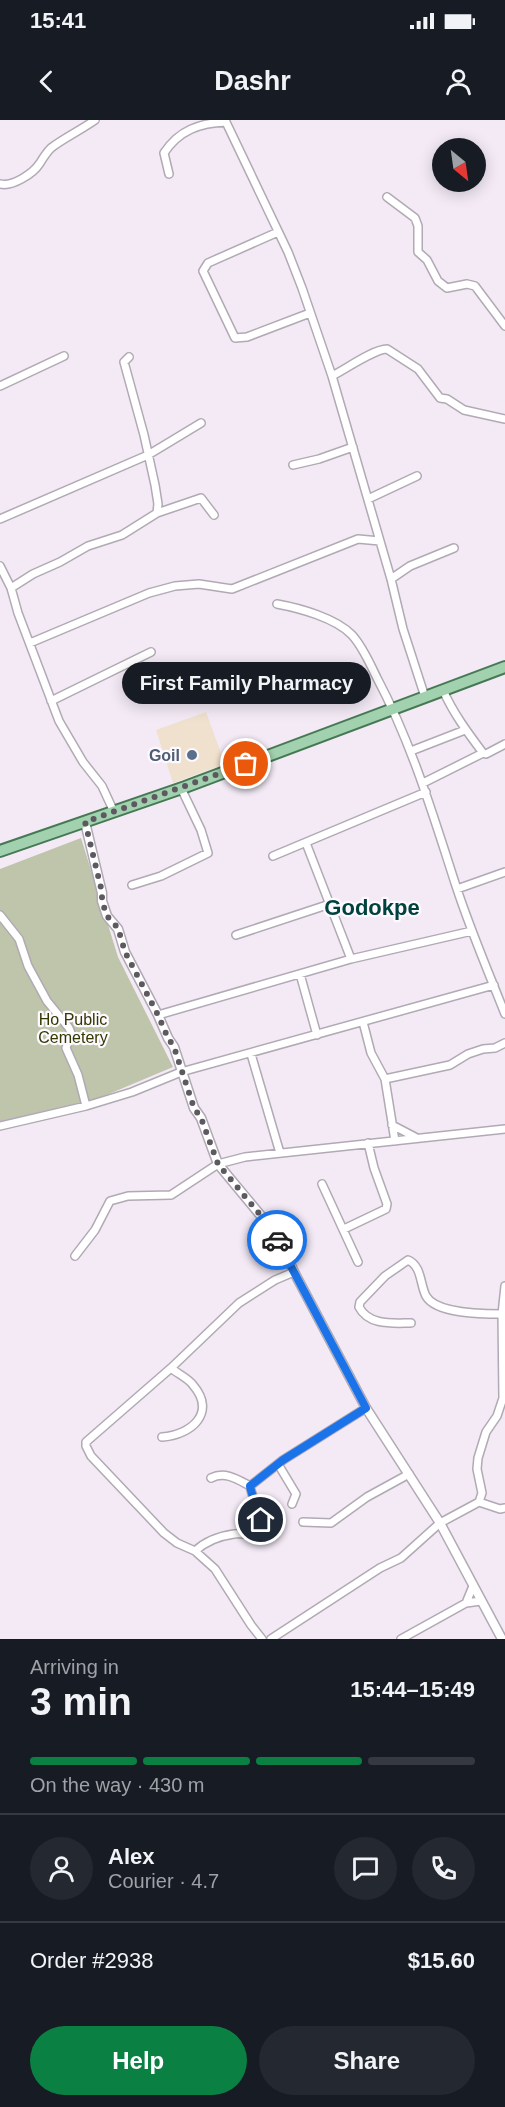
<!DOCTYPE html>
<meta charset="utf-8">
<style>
body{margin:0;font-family:Helvetica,sans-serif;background:#242831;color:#f1f3f6;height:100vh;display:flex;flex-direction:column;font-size:22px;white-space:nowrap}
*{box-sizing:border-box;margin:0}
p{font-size:20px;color:#9ea1a6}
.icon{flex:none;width:33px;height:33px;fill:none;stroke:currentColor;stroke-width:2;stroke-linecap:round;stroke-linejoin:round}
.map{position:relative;height:1519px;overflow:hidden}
.sheet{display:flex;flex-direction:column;background:#171b24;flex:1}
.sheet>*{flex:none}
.needle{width:39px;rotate:151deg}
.fabs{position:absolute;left:432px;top:18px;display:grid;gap:12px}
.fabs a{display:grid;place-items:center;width:54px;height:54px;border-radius:50%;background:#171b24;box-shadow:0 3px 15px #0003;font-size:30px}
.pin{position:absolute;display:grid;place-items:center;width:51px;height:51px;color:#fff;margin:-26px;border:3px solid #fff;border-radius:50%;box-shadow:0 2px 6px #0007}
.courier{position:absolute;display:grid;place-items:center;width:60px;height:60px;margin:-30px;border:4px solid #1a73e8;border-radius:50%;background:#fff;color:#222;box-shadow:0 2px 8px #0007}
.bubble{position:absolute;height:42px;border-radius:21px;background:#171b24;box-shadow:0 3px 15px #0003;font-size:20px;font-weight:700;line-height:42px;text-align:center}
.headline em{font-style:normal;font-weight:700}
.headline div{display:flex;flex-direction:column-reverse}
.headline{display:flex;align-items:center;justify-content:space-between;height:102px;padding:0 30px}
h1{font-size:39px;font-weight:700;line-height:45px}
.bar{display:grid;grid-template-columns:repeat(4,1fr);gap:9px 6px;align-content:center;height:72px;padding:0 30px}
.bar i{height:8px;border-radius:4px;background:#363941}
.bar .selected{background:#0b8043}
.bar p{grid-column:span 4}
.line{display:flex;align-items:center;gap:15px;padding:0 30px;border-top:2px solid #363941}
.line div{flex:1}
.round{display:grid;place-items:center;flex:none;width:63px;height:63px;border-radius:32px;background:#242831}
.button{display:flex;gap:12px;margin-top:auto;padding:12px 30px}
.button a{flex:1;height:69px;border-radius:36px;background:#0b8043;color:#fff;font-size:24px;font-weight:700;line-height:69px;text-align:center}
.button a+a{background:#242831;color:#f1f3f6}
.status{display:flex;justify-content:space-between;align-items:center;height:42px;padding:0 30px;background:#171b24;direction:ltr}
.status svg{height:16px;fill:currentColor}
header{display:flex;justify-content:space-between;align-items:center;height:78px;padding:0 30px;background:#171b24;font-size:27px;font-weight:700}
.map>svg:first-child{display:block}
.commercial{fill:#f0e1ce}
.green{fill:#bec5ab}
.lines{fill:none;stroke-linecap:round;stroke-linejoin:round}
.minor-casing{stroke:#b1a9b4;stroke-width:10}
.tertiary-casing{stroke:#b1a9b4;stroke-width:11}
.primary-casing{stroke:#457853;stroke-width:14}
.minor{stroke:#fff;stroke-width:7}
.tertiary{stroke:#fff;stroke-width:8}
.primary{stroke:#a1d1ae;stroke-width:10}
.done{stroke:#5e5960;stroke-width:6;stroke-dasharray:0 10.8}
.route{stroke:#1a73e8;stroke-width:8}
.service-dot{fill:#5c6f8a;stroke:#fdf9fe;stroke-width:2}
.labels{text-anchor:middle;stroke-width:4.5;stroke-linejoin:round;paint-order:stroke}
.service-label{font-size:16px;font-weight:bold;fill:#4e5e75;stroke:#fdf9fe;text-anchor:end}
.park-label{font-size:16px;fill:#313900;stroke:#fdf9fe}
.district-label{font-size:22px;font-weight:bold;fill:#00423d;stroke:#fdf9fe}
</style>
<div class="status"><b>15:41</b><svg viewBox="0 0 49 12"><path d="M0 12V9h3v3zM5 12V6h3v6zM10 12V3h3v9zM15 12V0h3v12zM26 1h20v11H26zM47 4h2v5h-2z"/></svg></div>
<header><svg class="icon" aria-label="back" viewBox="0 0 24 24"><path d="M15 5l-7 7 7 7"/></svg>Dashr<svg class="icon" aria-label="person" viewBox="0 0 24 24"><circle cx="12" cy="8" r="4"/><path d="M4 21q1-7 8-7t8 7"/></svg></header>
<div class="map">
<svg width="505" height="1519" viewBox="0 0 505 1519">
<rect width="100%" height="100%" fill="#f3eaf6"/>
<path class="commercial" d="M206,592L225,644L173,663L156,610Z"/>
<path class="green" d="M81,718L118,837L173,947L97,979L0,1001V749Z"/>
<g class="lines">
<defs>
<path id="minor" d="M225,0L288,132L302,168L332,256L391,459L403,509L425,577
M169,54L164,33C179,10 200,3 226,2
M0,64C12,67 33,54 40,43C43,38 46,33 51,28C64,18 81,10 95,0
M387,77L415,98L418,106V132L427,140L438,161L447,168L467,164L475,166L505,206
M278,112L208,143L203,151L235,218L247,217L310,193
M332,256C346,249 374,229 387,229L418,249L440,278L447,279L464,290L505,299
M0,266L64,236
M293,345L319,339L353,327
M368,379L417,356
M157,393L201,378L214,395
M0,399L148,335L201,303
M0,446L11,468L18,493L59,601L83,642L102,666L114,692
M391,459L410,446L454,428
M11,468L33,454L60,442L88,426L122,415L157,393L158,384L155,365L144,315L124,242L129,237
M277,484C299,488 336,498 352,515C363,527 370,544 377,558C412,624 433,695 456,766C470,809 488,851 505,894
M30,523L149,473L175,466L199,464L232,469L358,419L380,421
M443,570C453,593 468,613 483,633L486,634L505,624
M51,581L151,532
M411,631L465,610
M423,663L483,633
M306,723L351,839
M273,736L426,672
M132,765L161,756L208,733L201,710L181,668
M457,769L505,752
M0,795L19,819L28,846L47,881L69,908L71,913L66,928L78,955L86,986
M236,815L330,784
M300,854L317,915
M158,895L351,839L472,811
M363,902L371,933L385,959L450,945L468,934L483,929L495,928L505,923
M251,934L280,1033
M385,959L395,1021
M392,1005L415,1017
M0,1006L86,986L132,972L181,952L494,865
M322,1064L358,1142
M344,1109L386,1089L387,1084L374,1048L368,1023
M75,1136L95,1110L110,1081L128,1076L171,1075L218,1044L245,1037L505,1009
M411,1203C393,1203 369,1206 359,1187L360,1182L385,1156L408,1140C422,1146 420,1165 426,1176C436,1194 483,1194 502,1194
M162,1317C191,1315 217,1293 193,1265C188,1258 178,1254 171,1248
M278,1344L296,1374L292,1384
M211,1358C225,1351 237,1359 250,1366
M250,1366C252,1378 259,1388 261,1400C258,1405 255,1411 248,1413C244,1415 238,1413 234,1414C219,1416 206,1421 195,1431L215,1449L251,1505L262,1519
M250,1366L283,1340L366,1288
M479,1382L500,1389L505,1388
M303,1402L331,1403L367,1377L409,1354
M195,1431L177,1423L164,1413L91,1336L86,1326V1322L171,1248L239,1183L275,1160L294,1152
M466,1483L473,1466
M271,1519L380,1448L401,1438L440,1403L479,1382L482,1373L477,1349L478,1338L486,1312L497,1296L503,1278L502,1194L505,1166
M401,1519L466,1483L481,1481"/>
<path id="tertiary" d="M85,702L102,773V781L107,796L118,809L125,832L158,895L168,918L174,927L194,988L201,998L218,1044L262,1097L283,1128L294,1152L366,1288L440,1403L502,1519"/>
<path id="primary" d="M0,731L185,667L505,547"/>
</defs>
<use href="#minor" class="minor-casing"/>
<use href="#tertiary" class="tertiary-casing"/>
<use href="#primary" class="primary-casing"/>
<use href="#minor" class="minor"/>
<use href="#tertiary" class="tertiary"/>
<use href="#primary" class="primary"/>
</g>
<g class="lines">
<path class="done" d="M246,644L85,702L102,772V781L107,796L118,808L125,832L158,895L168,918L174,927L194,988L201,998L218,1044L262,1097L277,1120"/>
<path class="route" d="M261,1400C259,1388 252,1378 250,1366L283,1340L366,1288L277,1120"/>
</g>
<circle class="service-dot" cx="192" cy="635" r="6"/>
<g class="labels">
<g class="service-label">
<text x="180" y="641">Goil</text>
</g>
<g class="park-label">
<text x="73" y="905">Ho Public<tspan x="73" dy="18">Cemetery</tspan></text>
</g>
<g class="district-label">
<text x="372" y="795">Godokpe</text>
</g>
</g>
</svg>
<div class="fabs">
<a><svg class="needle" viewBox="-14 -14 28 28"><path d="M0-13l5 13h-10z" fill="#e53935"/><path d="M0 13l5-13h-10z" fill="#9ea1a6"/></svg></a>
</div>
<div class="pin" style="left:246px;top:644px;background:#ea580c"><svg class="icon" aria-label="bag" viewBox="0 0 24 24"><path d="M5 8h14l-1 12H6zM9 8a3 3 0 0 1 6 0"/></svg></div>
<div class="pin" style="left:261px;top:1400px;background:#1f2937"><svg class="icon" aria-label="home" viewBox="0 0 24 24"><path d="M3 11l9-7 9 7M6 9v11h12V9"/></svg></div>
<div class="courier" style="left:277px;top:1120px"><svg class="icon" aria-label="car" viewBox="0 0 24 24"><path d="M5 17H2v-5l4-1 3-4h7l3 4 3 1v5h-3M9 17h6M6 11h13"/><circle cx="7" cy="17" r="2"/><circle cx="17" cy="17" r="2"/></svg></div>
<div class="bubble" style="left:122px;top:542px;width:249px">First Family Pharmacy</div>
</div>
<section class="sheet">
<div class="headline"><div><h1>3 min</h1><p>Arriving in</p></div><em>15:44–15:49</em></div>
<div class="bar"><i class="selected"></i><i class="selected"></i><i class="selected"></i><i></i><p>On the way · 430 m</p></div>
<div class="line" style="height:108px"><a class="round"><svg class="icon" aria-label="person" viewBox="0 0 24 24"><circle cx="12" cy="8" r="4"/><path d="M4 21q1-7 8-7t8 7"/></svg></a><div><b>Alex</b><p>Courier · 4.7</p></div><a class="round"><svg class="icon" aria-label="chat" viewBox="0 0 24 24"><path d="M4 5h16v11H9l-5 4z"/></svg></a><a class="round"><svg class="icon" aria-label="phone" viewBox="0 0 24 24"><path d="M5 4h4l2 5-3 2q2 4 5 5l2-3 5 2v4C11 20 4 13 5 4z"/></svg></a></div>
<div class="line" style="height:78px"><div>Order #2938</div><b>$15.60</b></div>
<div class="button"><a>Help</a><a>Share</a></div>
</section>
